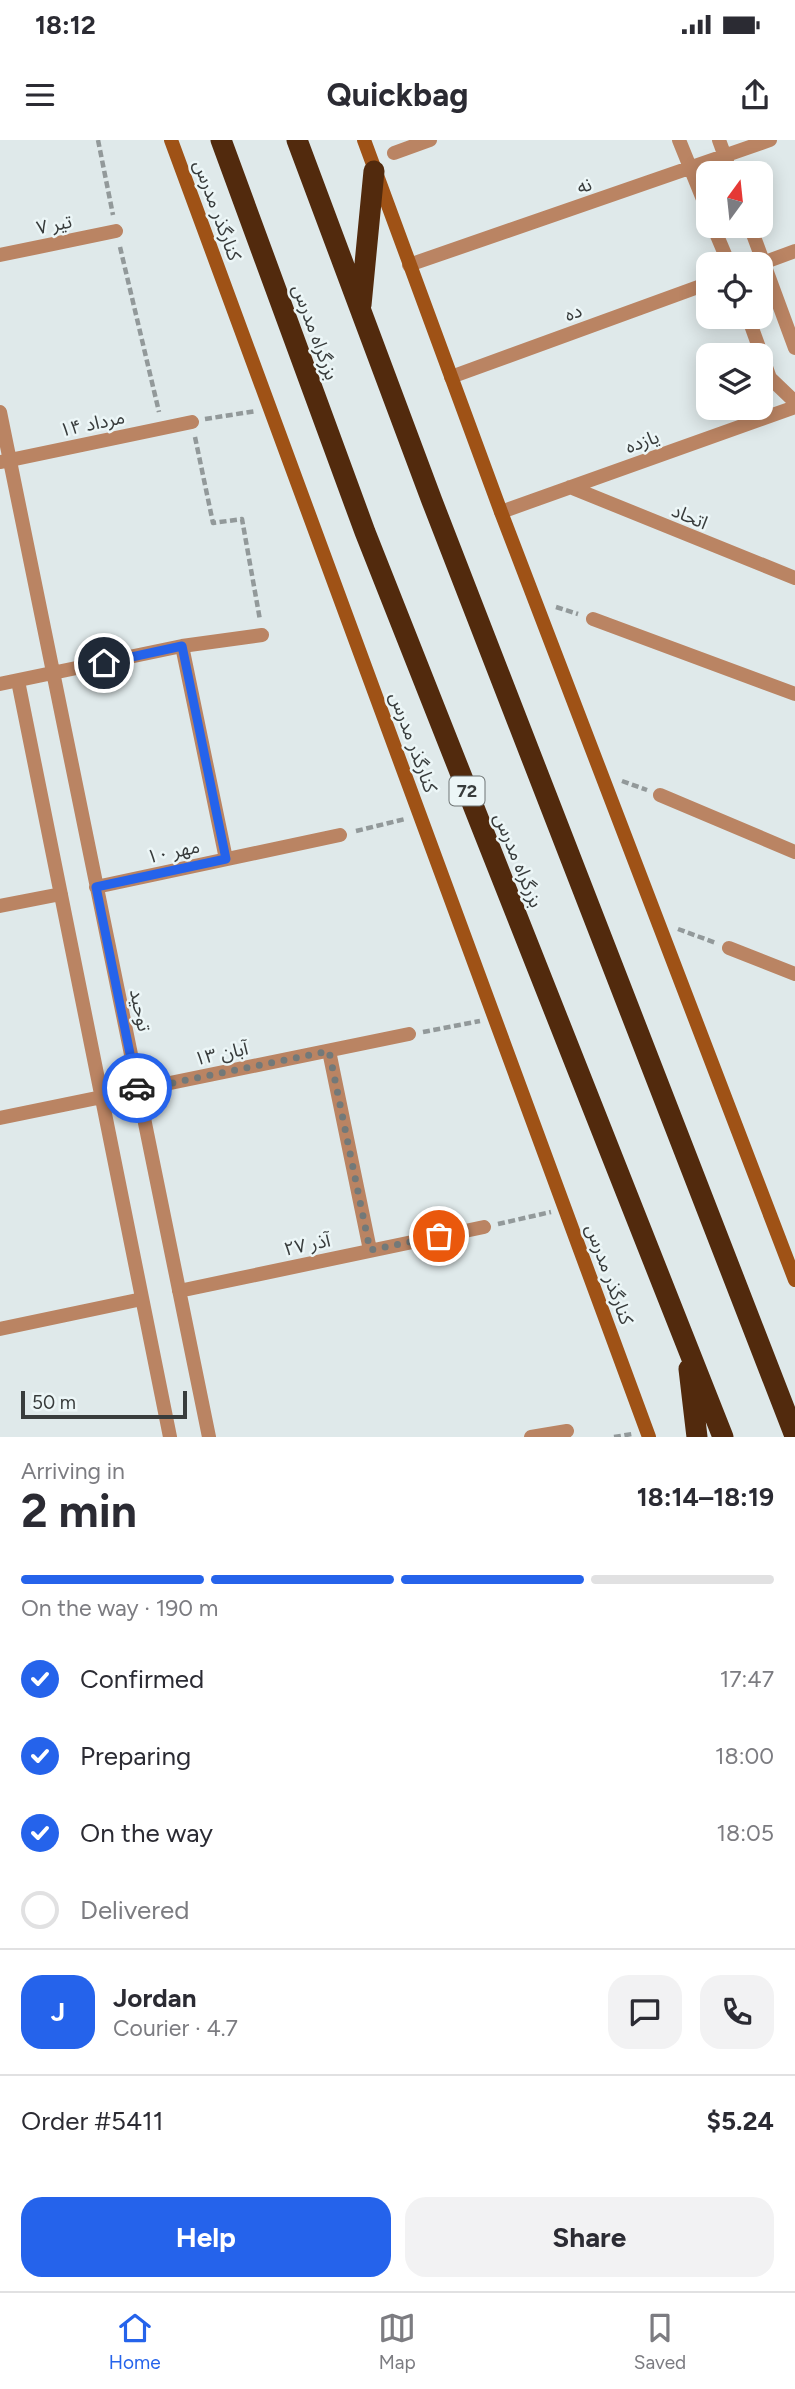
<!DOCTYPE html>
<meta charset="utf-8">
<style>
body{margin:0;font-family:Figtree,"Noto Sans Arabic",sans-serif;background:#f2f2f3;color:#2b2b33;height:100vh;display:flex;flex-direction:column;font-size:26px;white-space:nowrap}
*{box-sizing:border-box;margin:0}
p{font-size:23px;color:#7c7c81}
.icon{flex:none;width:38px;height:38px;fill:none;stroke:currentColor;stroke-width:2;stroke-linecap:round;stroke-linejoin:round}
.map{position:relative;height:1297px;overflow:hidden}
.side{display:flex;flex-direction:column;background:#fff;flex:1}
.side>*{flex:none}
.needle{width:46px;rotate:15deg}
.controls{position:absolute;left:696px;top:21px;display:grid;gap:14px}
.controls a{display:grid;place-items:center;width:77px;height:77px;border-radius:14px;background:#fff;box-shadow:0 4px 18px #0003;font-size:35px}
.scale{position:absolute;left:21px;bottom:18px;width:166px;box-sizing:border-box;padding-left:7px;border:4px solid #383c3c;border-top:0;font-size:19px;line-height:24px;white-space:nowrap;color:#383c3c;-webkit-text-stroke:5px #ecf6f7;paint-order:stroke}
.pin{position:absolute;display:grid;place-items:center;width:60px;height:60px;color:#fff;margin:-30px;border:4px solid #fff;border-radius:50%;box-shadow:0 2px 7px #0007}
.courier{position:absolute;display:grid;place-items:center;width:70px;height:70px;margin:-35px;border:5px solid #2563eb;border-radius:50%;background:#fff;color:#222;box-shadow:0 2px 9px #0007}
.overview em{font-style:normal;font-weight:700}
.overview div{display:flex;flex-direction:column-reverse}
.overview{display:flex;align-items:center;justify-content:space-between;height:119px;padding:0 21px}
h1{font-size:46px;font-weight:700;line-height:52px}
.bar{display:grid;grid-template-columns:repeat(4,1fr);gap:10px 7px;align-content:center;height:84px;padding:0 21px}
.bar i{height:9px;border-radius:5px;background:#e1e1e2}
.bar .active{background:#2563eb}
.bar p{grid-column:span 4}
.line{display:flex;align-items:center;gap:18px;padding:0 21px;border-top:2px solid #e1e1e2}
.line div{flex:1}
.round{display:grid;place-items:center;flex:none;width:74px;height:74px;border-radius:21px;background:#f2f2f3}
ol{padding:0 21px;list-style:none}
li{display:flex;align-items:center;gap:21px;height:77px}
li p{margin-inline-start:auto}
li .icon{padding:7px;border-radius:50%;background:#2563eb;color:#fff;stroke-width:4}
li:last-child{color:#7c7c81}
li i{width:38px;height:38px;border:4px solid #e1e1e2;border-radius:50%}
.cta{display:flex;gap:14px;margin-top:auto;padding:14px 21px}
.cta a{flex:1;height:80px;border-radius:21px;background:#2563eb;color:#fff;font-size:28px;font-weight:700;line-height:80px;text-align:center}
.cta a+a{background:#f2f2f3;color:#2b2b33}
.status{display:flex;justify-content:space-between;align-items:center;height:49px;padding:0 35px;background:#fff;direction:ltr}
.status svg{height:19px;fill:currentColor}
header{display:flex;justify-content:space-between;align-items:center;height:91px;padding:0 21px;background:#fff;font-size:32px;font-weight:700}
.dock{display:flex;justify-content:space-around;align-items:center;height:98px;border-top:2px solid #e1e1e2;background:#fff;font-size:19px;color:#7c7c81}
.dock a{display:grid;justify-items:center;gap:4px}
.dock .active{color:#2563eb}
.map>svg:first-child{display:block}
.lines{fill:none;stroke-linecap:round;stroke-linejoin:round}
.path{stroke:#92999a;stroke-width:4.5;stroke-dasharray:7 3.5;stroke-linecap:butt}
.street{stroke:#ba8463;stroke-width:14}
.secondary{stroke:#9f5216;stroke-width:14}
.highway{stroke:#522a0d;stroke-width:21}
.done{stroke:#727979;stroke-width:7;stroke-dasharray:0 12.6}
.route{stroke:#2563eb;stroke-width:9}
.labels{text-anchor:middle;stroke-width:5;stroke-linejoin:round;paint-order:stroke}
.shield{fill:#ecf6f7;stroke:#6e7474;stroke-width:2}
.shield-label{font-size:18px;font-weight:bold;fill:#383c3c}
.street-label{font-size:19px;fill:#383c3c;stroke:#ecf6f7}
</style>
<div class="status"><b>18:12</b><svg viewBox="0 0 49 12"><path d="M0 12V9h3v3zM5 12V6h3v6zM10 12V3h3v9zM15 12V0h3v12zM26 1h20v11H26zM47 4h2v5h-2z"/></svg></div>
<header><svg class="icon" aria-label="menu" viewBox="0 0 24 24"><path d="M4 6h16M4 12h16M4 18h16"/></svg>Quickbag<svg class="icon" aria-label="share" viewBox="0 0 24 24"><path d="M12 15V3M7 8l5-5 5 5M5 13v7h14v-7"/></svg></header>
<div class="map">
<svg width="795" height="1297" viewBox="0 0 795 1297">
<rect width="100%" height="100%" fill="#dfe9ea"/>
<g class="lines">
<path class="path" d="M98,0L113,75
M120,107L159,272
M205,279L256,271
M195,297L213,383L242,379L260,480
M556,467L578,474
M622,641L647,650
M356,691L405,679
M678,789L716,803
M423,892L480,881
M498,1084L551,1072
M614,1297L632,1294"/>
<path class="street" d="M679,0L709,74
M719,0L731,33
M394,13L430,0
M713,86L729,124
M750,86L795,208
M0,115L116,91
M760,124L795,111
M409,125L770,0
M748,177L770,238L795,262
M451,237L709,143
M0,272L209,1297
M1,322L192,282
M570,347L795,438
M501,372L795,267
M593,479L795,554
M182,506L226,719
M18,541L170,1297
M0,544L182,506L262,495
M660,655L795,712
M96,747L340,695
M0,766L61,754
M729,808L795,834
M329,911L370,1110
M0,978L409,894
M179,1151L484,1087
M0,1189L142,1159
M531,1297L567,1291"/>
<path class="secondary" d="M171,0L649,1297
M364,0L501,372L795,1140"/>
<path class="highway" d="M221,0L365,392L723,1297
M297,0L432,361L795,1296
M361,165L374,31
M689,1229L697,1297"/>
</g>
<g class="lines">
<path class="done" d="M137,948L138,950L329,911L370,1110L439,1096"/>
<path class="route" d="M104,523L182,506L226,719L96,747L137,948"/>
</g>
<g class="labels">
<rect class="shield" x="449.5" y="636.5" width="35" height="29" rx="5"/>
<g class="shield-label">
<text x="467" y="657">72</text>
</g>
<g class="street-label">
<text transform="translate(584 45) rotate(-19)" y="7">نه</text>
<text transform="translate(218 70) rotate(70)" y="7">کنارگذر مدرس</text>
<text transform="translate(54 84) rotate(-12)" y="7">۷ تیر</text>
<text transform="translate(573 172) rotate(-20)" y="7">ده</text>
<text transform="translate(316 192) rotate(70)" y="7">بزرگراه مدرس</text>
<text transform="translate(92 283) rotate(-12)" y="7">۱۴ مرداد</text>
<text transform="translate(642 301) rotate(-20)" y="7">یازده</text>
<text transform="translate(690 376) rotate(23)" y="7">اتحاد</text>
<text transform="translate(414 602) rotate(70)" y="7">کنارگذر مدرس</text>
<text transform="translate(173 711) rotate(-12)" y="7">۱۰ مهر</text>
<text transform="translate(519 720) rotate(68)" y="7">بزرگراه مدرس</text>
<text transform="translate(141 870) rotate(78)" y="7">توحید</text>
<text transform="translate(221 913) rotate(-12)" y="7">۱۳ آبان</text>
<text transform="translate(307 1104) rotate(-12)" y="7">۲۷ آذر</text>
<text transform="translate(610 1134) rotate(70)" y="7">کنارگذر مدرس</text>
</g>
</g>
</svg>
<div class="controls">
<a><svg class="needle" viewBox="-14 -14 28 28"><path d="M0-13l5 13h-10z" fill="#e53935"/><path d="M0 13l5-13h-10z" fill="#7c7c81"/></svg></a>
<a><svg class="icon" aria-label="locate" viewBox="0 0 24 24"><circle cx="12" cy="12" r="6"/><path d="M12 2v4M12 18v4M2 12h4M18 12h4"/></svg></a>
<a><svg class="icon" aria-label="layers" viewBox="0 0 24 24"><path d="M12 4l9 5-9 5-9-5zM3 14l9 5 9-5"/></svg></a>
</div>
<div class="scale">50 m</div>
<div class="pin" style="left:439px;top:1096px;background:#ea580c"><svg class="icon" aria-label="bag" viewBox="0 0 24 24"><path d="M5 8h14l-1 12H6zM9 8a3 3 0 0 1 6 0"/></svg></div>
<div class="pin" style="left:104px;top:523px;background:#1f2937"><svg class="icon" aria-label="home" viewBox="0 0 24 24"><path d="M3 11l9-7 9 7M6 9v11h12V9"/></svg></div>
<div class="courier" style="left:137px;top:948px"><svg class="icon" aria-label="car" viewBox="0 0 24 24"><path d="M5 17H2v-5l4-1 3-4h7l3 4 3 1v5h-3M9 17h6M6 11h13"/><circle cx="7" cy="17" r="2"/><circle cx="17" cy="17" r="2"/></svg></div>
</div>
<section class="side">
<div class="overview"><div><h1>2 min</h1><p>Arriving in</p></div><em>18:14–18:19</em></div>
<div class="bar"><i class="active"></i><i class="active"></i><i class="active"></i><i></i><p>On the way · 190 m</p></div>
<ol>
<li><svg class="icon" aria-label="check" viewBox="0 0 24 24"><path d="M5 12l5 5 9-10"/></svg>Confirmed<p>17:47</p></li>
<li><svg class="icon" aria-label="check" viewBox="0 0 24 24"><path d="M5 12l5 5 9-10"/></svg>Preparing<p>18:00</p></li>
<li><svg class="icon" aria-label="check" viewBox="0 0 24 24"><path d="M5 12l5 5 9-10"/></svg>On the way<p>18:05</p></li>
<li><i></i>Delivered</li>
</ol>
<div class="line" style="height:126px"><b class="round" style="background:#2563eb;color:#fff">J</b><div><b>Jordan</b><p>Courier · 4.7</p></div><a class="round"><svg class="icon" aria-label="chat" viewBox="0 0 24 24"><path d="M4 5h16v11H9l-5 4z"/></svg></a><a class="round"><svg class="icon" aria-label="phone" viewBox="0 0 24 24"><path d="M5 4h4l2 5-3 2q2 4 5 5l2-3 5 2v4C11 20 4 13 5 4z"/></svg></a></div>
<div class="line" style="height:91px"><div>Order #5411</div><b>$5.24</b></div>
<div class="cta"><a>Help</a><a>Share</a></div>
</section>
<nav class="dock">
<a class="active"><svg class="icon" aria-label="home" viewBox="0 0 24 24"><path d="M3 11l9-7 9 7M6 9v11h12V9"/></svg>Home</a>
<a><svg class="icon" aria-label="map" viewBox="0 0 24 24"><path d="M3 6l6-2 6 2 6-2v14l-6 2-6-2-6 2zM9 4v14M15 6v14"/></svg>Map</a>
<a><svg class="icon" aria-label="saved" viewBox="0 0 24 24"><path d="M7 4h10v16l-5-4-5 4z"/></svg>Saved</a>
</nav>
